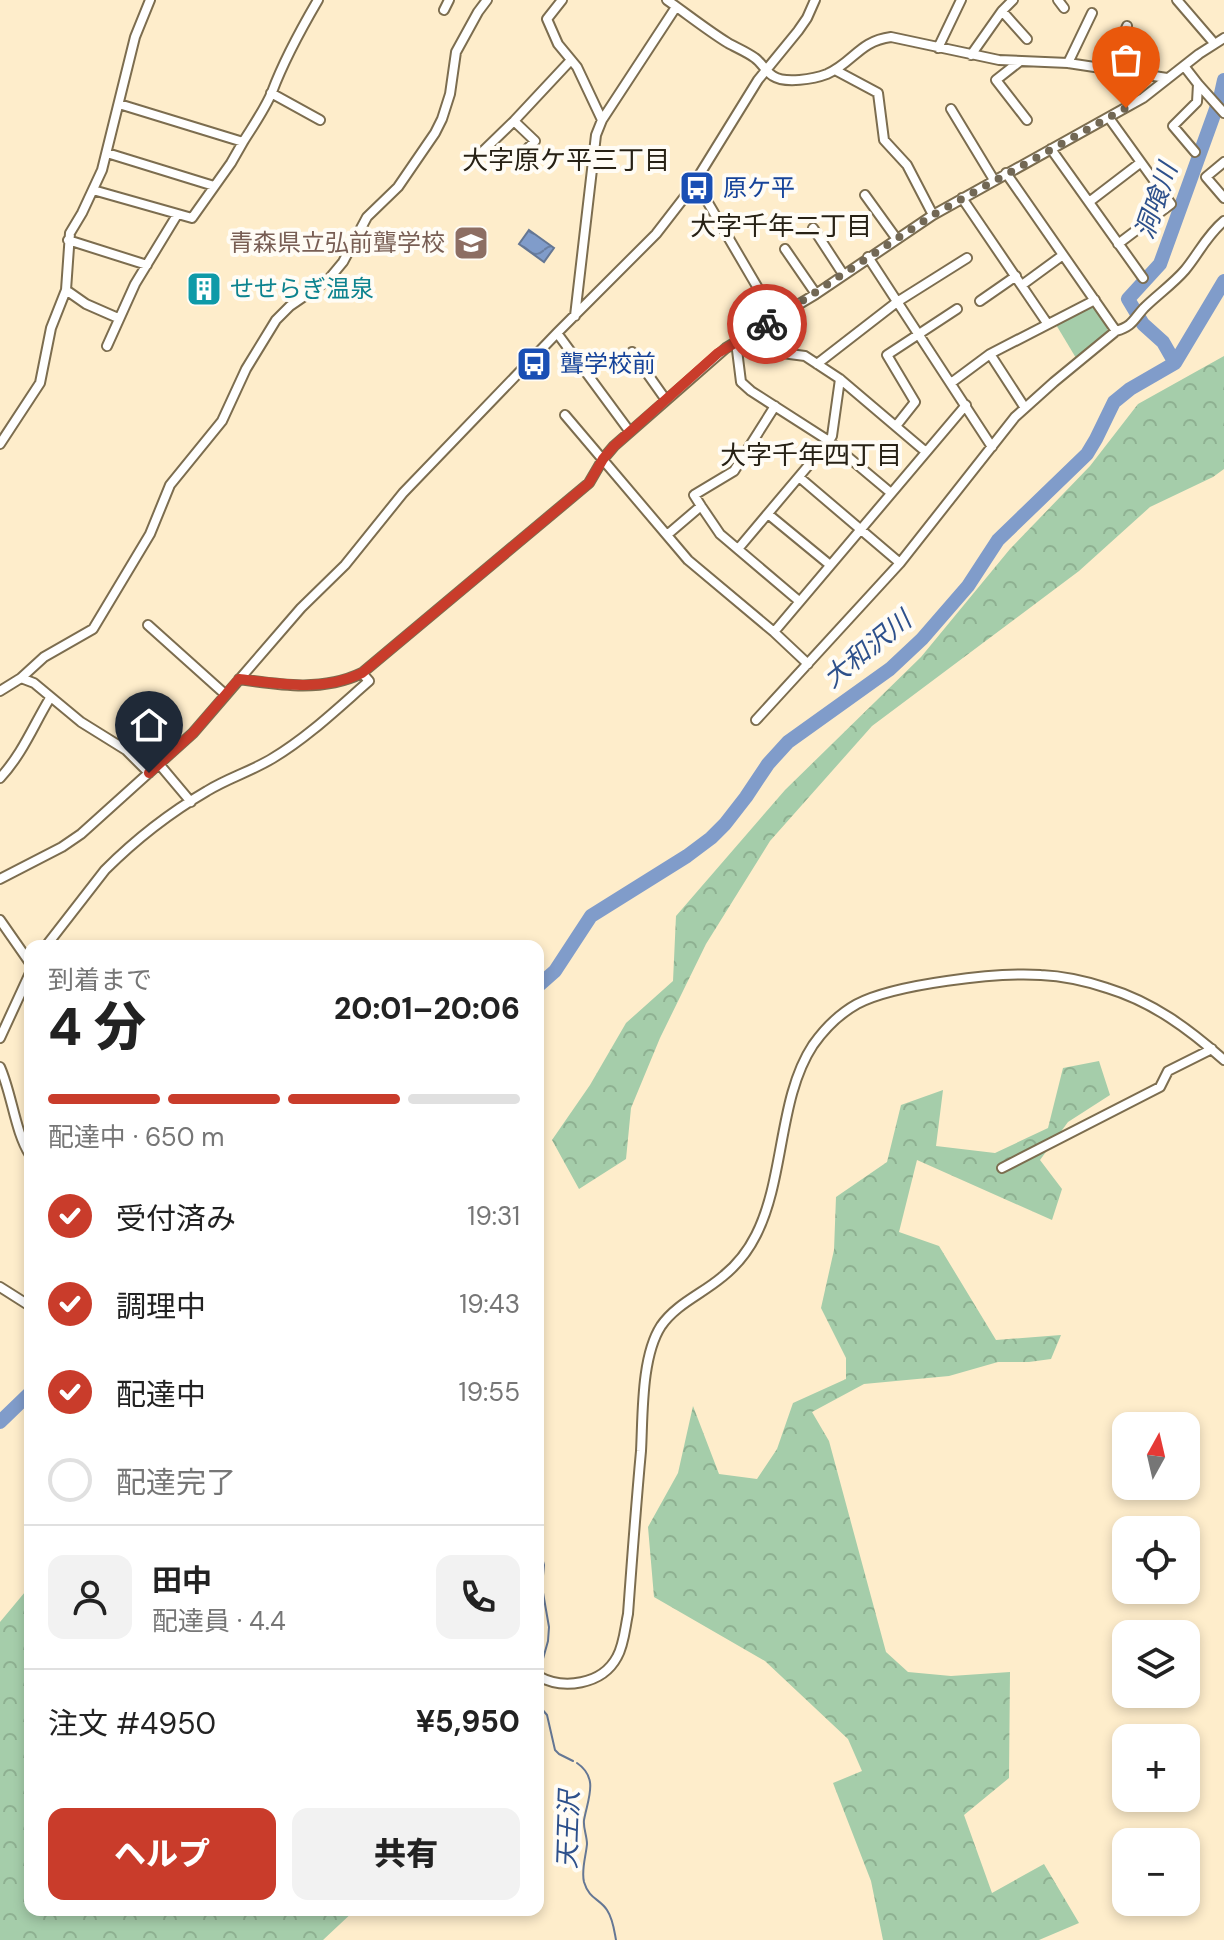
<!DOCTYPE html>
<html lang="ja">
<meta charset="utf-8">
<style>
body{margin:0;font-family:"DM Sans","Noto Sans JP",sans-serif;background:#f2f2f2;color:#222;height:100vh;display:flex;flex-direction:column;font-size:30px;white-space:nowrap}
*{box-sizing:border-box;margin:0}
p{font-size:26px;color:#767676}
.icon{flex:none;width:44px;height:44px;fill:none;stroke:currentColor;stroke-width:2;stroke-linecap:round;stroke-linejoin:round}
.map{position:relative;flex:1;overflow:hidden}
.sheet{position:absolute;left:24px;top:940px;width:520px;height:976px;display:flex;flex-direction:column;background:#fff;border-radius:16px;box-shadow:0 4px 12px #0003}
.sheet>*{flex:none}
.needle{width:52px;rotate:8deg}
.controls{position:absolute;left:1112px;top:1412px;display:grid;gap:16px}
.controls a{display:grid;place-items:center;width:88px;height:88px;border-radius:16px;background:#fff;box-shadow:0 4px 12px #0003;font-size:40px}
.pin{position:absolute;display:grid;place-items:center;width:68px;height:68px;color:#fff;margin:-82px -34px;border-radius:50% 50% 50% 0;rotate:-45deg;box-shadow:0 0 8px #0007}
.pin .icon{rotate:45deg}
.courier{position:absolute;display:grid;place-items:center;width:80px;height:80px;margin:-40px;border:6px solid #c93c2b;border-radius:50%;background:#fff;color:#222;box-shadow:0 2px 10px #0007}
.summary em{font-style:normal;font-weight:800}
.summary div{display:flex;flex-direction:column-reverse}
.summary{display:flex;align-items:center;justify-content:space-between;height:136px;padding:0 24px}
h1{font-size:52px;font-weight:800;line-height:60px}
.bar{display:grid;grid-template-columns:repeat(4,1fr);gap:12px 8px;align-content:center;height:96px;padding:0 24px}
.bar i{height:10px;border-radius:6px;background:#e0e0e0}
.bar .active{background:#c93c2b}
.bar p{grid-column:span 4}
.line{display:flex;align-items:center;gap:20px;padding:0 24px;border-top:2px solid #e0e0e0}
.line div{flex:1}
.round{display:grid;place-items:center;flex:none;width:84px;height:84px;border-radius:16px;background:#f2f2f2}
ol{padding:0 24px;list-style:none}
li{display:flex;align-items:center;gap:24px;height:88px}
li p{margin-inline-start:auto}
li .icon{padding:8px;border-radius:50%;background:#c93c2b;color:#fff;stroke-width:4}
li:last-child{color:#767676}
li i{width:44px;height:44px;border:4px solid #e0e0e0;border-radius:50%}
.cta{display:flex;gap:16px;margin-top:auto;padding:16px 24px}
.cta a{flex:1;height:92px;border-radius:16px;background:#c93c2b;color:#fff;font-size:32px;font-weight:800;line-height:92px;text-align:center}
.cta a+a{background:#f2f2f2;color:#222}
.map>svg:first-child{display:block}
.forest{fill:url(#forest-crowns)}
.park{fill:#a5cdaa}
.water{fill:url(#water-waves);stroke:#657794;stroke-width:2}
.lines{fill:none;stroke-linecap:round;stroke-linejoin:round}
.stream{stroke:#657794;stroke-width:2}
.river{stroke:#809cca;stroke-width:14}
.minor-casing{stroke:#7c6d4f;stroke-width:12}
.minor{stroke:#fff;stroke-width:8}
.done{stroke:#726855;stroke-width:8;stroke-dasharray:0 14.4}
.route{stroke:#c93c2b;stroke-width:10}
.labels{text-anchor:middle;stroke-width:8;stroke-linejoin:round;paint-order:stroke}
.transit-label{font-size:24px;fill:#164399;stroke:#fffcf5;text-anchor:start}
.education-label{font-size:24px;fill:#785e54;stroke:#fffcf5;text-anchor:end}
.culture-label{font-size:24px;fill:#0d838f;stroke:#fffcf5;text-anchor:start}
.neighbourhood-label{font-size:26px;fill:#272115;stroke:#fffcf5}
.water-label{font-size:26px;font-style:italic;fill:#2d508b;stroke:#fffcf5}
</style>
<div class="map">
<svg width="1224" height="1940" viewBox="0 0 1224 1940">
<defs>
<pattern id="forest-crowns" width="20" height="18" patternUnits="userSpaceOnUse" patternTransform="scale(2)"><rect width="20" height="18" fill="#a5cdaa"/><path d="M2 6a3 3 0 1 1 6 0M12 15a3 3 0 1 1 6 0" fill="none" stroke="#8eb091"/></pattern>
<pattern id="water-waves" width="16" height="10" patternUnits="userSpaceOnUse" patternTransform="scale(2)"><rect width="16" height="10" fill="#809cca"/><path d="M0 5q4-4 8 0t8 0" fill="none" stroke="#697fa3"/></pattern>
</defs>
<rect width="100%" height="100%" fill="#feedcb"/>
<path class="forest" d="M1224,356V469L1213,477L1150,507L1079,571L872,726L770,841L706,944L660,1038L631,1108L626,1159L579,1189L552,1140L590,1085L626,1023L673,981L676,916L785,790L921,657L1010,549L1090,466L1138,404Z
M1099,1061L1110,1095L1068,1122L1040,1160L1062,1189L1052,1220L917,1160L899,1232L939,1246L996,1340L1061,1335L1051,1359L1029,1362H998L949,1376L864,1384L812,1412L829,1441L886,1652L908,1672L951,1676L1010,1672L1009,1778L964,1815L992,1893L1044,1864L1079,1923L1039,1940H883L871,1881L833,1783L862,1771L848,1739L765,1661L654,1597L648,1527L678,1473L693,1406L719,1474L757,1479L777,1449L793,1403L846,1379V1358L821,1308L834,1250L836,1197L887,1162L901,1105L943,1090L936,1146L995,1153L1048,1128L1063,1068Z
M30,1586V1910H355L323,1940H0V1622Z"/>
<path class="park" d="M1089,305L1096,306L1108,324L1107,331L1076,358L1055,323Z"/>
<path class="water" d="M529,230L554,248L544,262L519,244Z"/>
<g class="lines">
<path class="stream" d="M538,1542L544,1565L542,1587L549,1627L548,1641L539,1673
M538,1701L541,1708L547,1715L555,1750L559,1754L573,1761
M577,1763C599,1778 588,1798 584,1820C583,1828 587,1836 587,1844C586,1856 581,1870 584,1882C589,1899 600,1899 607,1910C613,1919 614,1929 616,1940"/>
<path class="river" d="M1175,363L1163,342L1143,324L1128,299L1160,264L1220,98L1224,80
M538,986L555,971L591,916L687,856L711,838L725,824L746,797L768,764L788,742L890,669L922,639L968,586L998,540L1087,454L1096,439L1114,402L1130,389L1175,363L1224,281
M0,1422L30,1393"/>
<defs>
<path id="minor" d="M562,0L547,19L558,44L577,67L602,120
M667,0C687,14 707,30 728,43C737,48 747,52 755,58C762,63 766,72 773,76C785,84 814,79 827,74C853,63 859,41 891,37L999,60L1068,63L1167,78
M1058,0L1064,8
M1177,0L1214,43
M444,10L449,0
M1002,11L1027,39
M938,48L961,0
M971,55L1002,11L1013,0
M1019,62L996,80L1027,120
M1068,63L1092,13
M1184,66L1198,84L1197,102L1173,126L1195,152
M1109,69L1127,26
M835,70L878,93L884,140L907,165L933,215
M1198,84L1224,113
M271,93L320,120
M951,109L994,180
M1109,118L1171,204L1118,244
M514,121L535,141L520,156
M243,142C253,126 265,109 272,92C284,60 301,29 318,0
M1051,149L1143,278
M482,152L514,121L571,60
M107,153L214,186
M1224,162L1206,177L1224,198
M1006,173L1116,331
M93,190L192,218L231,163L243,142L119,104
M690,190L707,201L776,319
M865,195L896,238
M962,198L1047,323
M1089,202L1140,163
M813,228L843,274
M68,240L147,265
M785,249L816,294
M868,257L992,447
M1022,285L1063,255
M66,290L86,304L118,318
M980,301L1016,276
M575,316L596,135L602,120L676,7
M767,324L782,353L805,356L840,379L926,452
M557,333L630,432
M736,342L741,382L751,391L829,441L891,493
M107,346L135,284L177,215
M632,352L666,400
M990,354L1025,408
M817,364L897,302L967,258
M951,383L990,354L1095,300
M565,415L688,560L774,632L808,664
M896,426L915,402L887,355L957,309
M0,444L40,383L51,328L66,290L70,233L82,213L102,170L135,37L150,0
M799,477L900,563
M701,506L694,495L734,471L775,406
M768,514L830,565
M667,535L701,506L720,534L799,601
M738,549L829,441L832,436L840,379
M148,625L226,695
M774,632L966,405
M21,678L34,683L81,722L126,750L149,773
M239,679C280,685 323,692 362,673L589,483L603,459L614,446L726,348L816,294L933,215L1143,98L1199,54L1224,38
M0,691L21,678L44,657L93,629L150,534L170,485L222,421L246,369L276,320L290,306L328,280L343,262L367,217L398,187L435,133L442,119L450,94L456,52L478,12L487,0
M756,720L900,563L1015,417L1054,382L1116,331C1133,326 1133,320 1144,308C1157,295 1173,284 1185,270C1199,253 1207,235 1224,221
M159,764L191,802
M0,778C23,753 33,726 50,698
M0,879L62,847L81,834L193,733L301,608L345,565L403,493L557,333L656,234L690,190L758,80L798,31L807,18L815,0
M0,920L30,963
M46,946L105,870C135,840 171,812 207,791C228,778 252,771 273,758C308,737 338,708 369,681L362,673
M0,1038L30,973
M0,1067C12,1094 15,1132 30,1155
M1002,1168L1160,1087L1168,1071L1212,1049
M0,1287L30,1306
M538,1676C563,1690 602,1685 617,1657C624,1645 625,1628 628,1614C632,1559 636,1505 641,1451C643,1415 641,1357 661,1326C676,1304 702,1294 722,1277C736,1266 748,1251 756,1235C785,1178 778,1098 813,1045C825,1028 839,1014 857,1004C895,984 998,972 1041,975C1063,976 1086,981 1107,988C1153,1002 1189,1029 1224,1060"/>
</defs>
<use href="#minor" class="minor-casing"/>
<use href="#minor" class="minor"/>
</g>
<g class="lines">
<path class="done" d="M767,324L933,215L1126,108"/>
<path class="route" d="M149,773L193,733L239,679C280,684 323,692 362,673L589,483L603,459L614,446L718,353L767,324"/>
</g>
<defs>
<symbol id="bus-square" viewBox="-11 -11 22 22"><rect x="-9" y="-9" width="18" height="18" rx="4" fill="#1a4fb4" stroke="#fffcf5"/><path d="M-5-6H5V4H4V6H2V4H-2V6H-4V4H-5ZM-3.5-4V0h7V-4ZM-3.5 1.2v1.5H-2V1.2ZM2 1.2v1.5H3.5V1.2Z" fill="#fff"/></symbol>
<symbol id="school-square" viewBox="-11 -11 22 22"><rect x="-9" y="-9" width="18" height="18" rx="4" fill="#8d6e63" stroke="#fffcf5"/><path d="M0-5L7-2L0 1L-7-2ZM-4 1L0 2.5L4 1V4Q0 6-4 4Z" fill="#fff"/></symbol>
<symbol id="building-square" viewBox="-11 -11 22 22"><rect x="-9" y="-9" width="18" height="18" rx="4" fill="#0f9aa8" stroke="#fffcf5"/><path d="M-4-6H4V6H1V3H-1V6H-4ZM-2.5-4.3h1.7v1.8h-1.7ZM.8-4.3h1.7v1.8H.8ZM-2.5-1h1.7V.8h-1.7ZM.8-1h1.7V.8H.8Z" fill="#fff"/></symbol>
</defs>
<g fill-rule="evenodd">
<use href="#bus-square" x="677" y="168" width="40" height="40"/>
<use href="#school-square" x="451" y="223" width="40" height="40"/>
<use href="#building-square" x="184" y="269" width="40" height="40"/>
<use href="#bus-square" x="514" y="344" width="40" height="40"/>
</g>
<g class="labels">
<g class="transit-label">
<text x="723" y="196">原ケ平</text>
<text x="560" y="372">聾学校前</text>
</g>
<g class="education-label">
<text x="445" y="251">青森県立弘前聾学校</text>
</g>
<g class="culture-label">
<text x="230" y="297">せせらぎ温泉</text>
</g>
<g class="neighbourhood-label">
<text x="566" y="169">大字原ケ平三丁目</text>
<text x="781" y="235">大字千年二丁目</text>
<text x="811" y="464">大字千年四丁目</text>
</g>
<g class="water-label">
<text transform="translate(1156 201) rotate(-71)" y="9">洞喰川</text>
<text transform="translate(867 649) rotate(-39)" y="9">大和沢川</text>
<text transform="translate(568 1830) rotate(-88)" y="9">天王沢</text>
</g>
</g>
</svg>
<div class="controls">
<a><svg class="needle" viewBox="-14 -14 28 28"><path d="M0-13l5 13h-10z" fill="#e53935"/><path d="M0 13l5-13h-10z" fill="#767676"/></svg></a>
<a><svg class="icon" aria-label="locate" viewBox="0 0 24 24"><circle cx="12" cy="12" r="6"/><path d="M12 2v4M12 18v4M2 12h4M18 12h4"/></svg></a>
<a><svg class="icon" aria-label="layers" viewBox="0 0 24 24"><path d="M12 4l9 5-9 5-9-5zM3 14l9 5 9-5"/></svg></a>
<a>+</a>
<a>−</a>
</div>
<div class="pin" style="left:1126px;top:108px;background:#ea580c"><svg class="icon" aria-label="bag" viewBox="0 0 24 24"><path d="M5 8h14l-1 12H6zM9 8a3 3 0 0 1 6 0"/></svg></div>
<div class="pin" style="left:149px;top:773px;background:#1f2937"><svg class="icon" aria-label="home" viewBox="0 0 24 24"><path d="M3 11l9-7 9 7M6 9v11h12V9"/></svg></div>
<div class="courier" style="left:767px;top:324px"><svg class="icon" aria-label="bike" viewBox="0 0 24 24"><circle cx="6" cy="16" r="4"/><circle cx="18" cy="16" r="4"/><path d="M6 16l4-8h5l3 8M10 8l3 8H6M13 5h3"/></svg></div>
<section class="sheet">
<div class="summary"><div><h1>4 分</h1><p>到着まで</p></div><em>20:01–20:06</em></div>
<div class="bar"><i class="active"></i><i class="active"></i><i class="active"></i><i></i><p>配達中 · 650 m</p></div>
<ol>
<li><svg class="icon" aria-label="check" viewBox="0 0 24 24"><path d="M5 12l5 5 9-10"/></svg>受付済み<p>19:31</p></li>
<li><svg class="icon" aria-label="check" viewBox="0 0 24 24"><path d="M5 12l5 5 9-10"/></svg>調理中<p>19:43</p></li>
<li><svg class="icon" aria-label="check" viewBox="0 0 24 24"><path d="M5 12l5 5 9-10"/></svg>配達中<p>19:55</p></li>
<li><i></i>配達完了</li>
</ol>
<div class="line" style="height:144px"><a class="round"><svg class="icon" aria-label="person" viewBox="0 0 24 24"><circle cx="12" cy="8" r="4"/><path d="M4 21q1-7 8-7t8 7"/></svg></a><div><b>田中</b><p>配達員 · 4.4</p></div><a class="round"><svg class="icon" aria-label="phone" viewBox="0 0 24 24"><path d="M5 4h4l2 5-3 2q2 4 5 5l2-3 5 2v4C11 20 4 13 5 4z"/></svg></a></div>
<div class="line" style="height:104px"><div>注文 #4950</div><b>¥5,950</b></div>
<div class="cta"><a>ヘルプ</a><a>共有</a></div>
</section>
</div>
